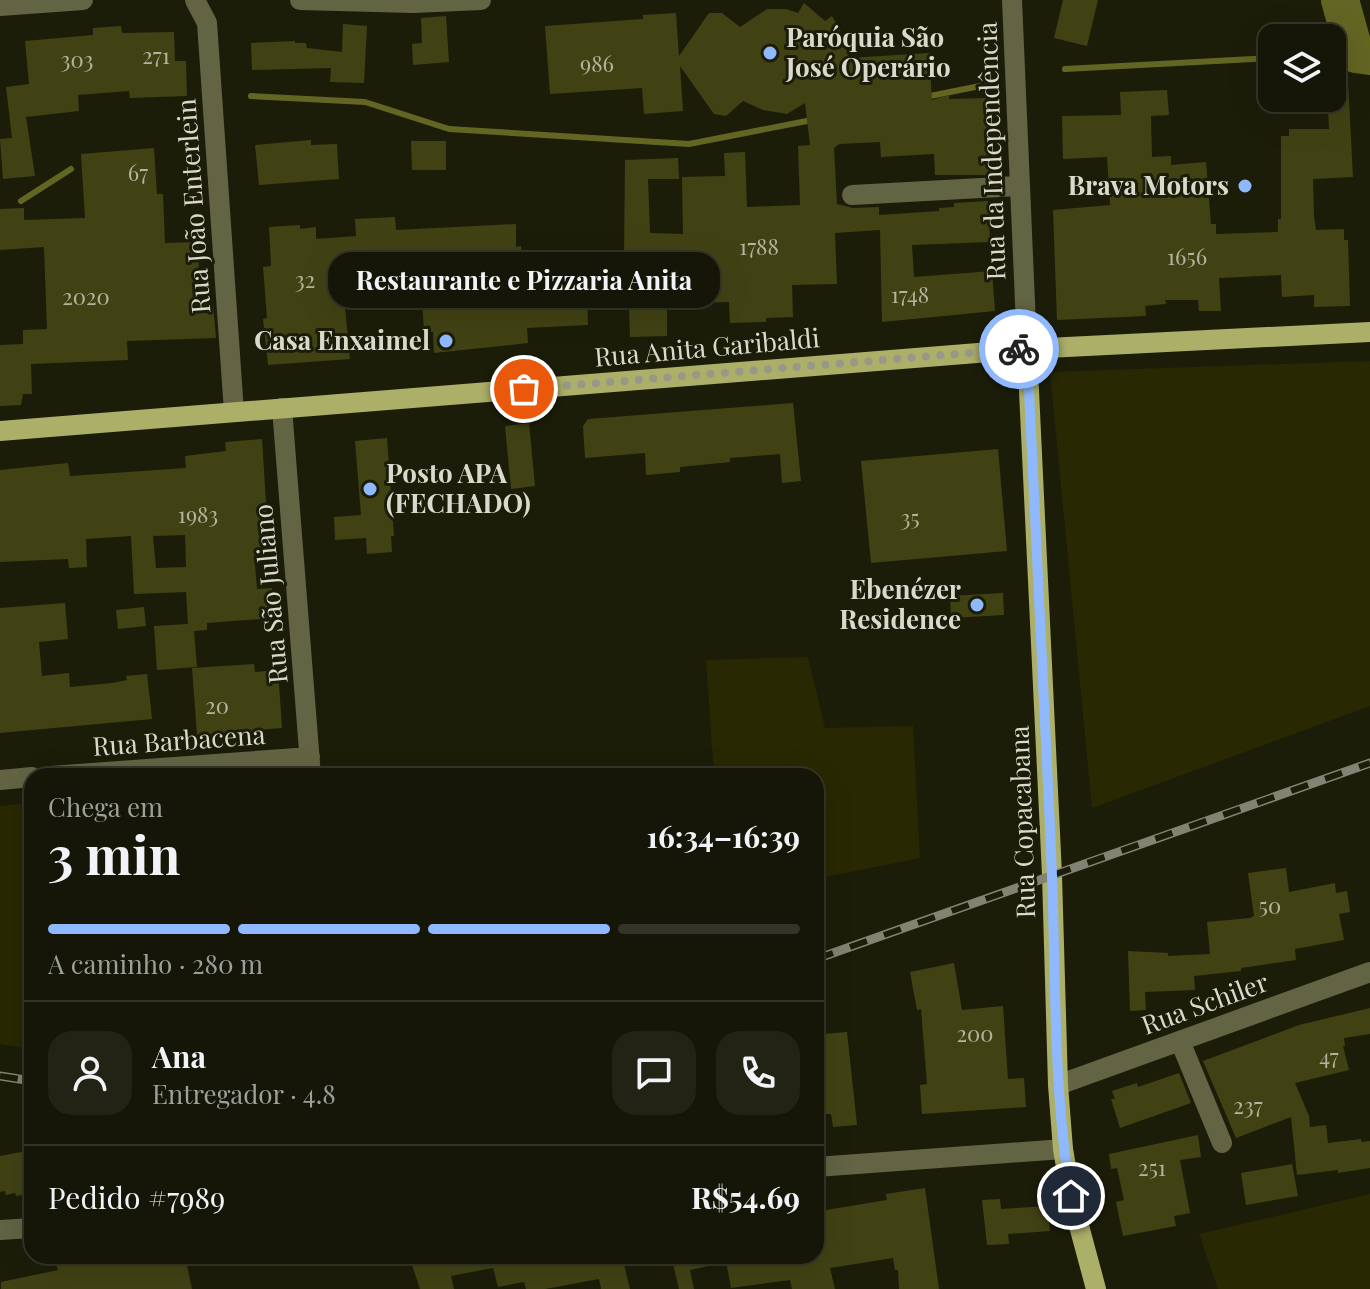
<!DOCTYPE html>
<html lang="pt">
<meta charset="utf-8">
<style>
body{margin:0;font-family:"Playfair Display",serif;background:#222315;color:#f1f3f6;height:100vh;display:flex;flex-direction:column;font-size:30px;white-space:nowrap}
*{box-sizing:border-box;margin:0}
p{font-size:26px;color:#9d9f9b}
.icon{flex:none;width:44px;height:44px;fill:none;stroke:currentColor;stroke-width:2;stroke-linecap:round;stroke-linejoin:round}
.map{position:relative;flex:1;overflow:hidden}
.panel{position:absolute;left:24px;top:768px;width:800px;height:496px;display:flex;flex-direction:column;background:#151607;border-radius:24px;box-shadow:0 8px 32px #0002,0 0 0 2px #343528}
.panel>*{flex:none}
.fabs{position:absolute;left:1258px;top:24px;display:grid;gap:16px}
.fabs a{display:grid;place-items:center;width:88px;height:88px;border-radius:16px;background:#151607;box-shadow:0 8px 32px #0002,0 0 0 2px #343528;font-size:40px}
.pin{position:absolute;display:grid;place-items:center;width:68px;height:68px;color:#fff;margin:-34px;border:4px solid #fff;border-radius:50%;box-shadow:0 2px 8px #0007}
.courier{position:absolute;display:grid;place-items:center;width:80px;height:80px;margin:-40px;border:6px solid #8fb8fd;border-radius:50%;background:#fff;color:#222;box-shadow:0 2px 10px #0007}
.bubble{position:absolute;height:56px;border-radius:24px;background:#151607;box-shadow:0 8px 32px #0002,0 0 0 2px #343528;font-size:26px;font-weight:700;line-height:56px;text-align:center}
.summary em{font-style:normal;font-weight:700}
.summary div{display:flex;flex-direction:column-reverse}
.summary{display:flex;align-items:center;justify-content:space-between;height:136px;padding:0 24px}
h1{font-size:52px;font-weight:700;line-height:60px}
.bar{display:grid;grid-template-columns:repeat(4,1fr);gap:12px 8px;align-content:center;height:96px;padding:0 24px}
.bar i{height:10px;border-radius:6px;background:#343528}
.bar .on{background:#8fb8fd}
.bar p{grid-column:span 4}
.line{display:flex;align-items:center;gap:20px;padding:0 24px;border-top:2px solid #343528}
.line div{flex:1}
.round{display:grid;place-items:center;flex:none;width:84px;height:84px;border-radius:24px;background:#222315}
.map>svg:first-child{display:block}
.green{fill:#282802}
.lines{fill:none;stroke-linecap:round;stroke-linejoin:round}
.stream{stroke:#636523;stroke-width:6}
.river{stroke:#636523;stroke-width:38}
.building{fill:#414214;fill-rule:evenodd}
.minor{stroke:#636444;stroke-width:20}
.major{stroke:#acaf68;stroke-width:20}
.rail-casing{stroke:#828372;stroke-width:9}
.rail{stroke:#1c1d09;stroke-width:6;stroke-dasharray:18;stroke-linecap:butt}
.done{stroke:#979888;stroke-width:8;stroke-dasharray:0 14.4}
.route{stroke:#8fb8fd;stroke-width:10}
.poi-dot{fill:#8fb8fd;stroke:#1c1d09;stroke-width:3}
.labels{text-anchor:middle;stroke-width:6;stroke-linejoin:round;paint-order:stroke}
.number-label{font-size:22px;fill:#b3b49f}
.poi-label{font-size:26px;font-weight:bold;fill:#d9dacd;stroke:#1c1d09;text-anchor:end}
.street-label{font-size:26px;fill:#d9dacd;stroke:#1c1d09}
</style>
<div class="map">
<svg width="1370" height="1289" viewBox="0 0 1370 1289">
<rect width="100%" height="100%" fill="#1c1d09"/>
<path class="green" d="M1370,361V706L1092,808L1050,372Z
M808,657L825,728L913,726L920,858L816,879V776H714L706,660Z
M32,803V1049L0,1044V806Z
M1370,1194V1289H1218L1199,1234Z"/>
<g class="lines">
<path class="stream" d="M1332,55L1355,54
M1065,69L1272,58
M251,96L365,102L449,129L689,144L812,120
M925,97L995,83
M21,201L71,169"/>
<path class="river" d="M1340,0L1355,54L1370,56"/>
</g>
<path class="building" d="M1063,0H1098L1087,46L1054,38Z
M804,3L825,21L832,16L840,30L849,58L929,53L932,100L949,95V99L988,98L990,175H935L934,154L881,157L880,142L839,144L834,148L837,204L853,208L879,207V215L939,211V208L954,207V203L988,201L990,242L912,245L914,277L992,271L995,311L882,322L880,230L835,233L837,284L792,285L793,317L766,318V322L730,323L729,302L667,304V336L630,337L627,257H624L625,160L678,158L679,179H648L650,233L683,234L682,177L725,176L724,153L745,152L747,207L800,205L798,146L810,145L805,103L787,114L763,110L743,101L726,116L714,114L680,66L683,111L644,114L642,88L550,94L545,26L643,19V15L676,13L679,56L709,13H722L740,27L767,9H786L798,13Z
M446,16L449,62L413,65L412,44L422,43L421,18Z
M343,24L367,26L364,83L330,82L331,68L252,70L251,43L295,41V43H306L307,48L342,52Z
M121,26L122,33L174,32L175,61H186L187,96L130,98L129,91L78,95L79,111L26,117L35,176L3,179L0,139L12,138L6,87L29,84L25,41L93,35V28Z
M1332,44H1346L1353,177L1313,179L1314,217L1316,230L1344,229V240H1348L1350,306L1314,307V295L1282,297L1281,275L1219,278L1221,311H1199L1198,300H1165L1166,304L1145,306L1146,316L1057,320L1053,210L1110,205L1107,157L1063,159L1062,116L1121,115L1120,92L1167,90L1169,115L1151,116L1152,157L1171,156V165L1206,162L1211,224H1216V234L1278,232V219H1281V136H1289V129H1329L1328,109H1332Z
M311,140V145L337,144L339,179L259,185L255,145Z
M411,141H446V170H412Z
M154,148L157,194H163L165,243L198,242L200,304H213L216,338L127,341L128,360L31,364L32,394H23L21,405L0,406V345L23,344V330L47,329L44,247L0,250V209L24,208V220L85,218L81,154Z
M395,217L396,230L516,224V247L521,246L522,256L586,255L588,325L527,328L528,343L434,353L433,332H424L422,299H409L407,280L359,284L360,296L344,297L350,359L268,365L263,319L267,318L263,267L271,266L269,227L300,225V229L316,227V239L356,236L355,219Z
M793,403L801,481L782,483L780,454L730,458V462L680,467V472L646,475L645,453L585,458L583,426L588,419Z
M529,423L535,486L511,489L505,426Z
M387,438L394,536H391L392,552L367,554L366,538L335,540L334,517L361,515L355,441Z
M262,439L269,550L254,552L257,589L272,588L274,618L207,623V630L194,631L197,667L157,670L154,626L188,624L186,592L134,594L131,536L86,539L87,567L69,568L68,559L0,562V470L68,463L70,476L186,468L185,456L226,451L225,442ZM185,535L186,567L156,568L153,536Z
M998,449L1007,551L871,563L861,461Z
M1003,593L1004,615L951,618L950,596Z
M65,603L68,639L39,642L42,676L69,673L70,687L112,683L127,680L126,676L147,674L152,719L0,733V608Z
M144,607L146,626L118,629L116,610Z
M254,664L255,672L278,670L282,728L197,735L192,668Z
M1286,868L1289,892L1335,883L1336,893L1347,891L1350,912L1339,914L1344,940L1295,949L1296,960L1241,968V971L1194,976L1195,990L1145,992L1146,1010L1130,1011L1128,951L1168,953V956L1210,954L1207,922L1250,918L1254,916L1248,873Z
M954,963L962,1010L1003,1006L1008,1079L1024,1078L1026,1107L922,1114L920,1085L927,1084L921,1009L917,1010L910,972Z
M1370,1008V1034L1344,1038L1345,1046H1343L1349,1070L1295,1083L1309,1116L1310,1127L1326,1125L1328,1143L1361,1139V1142L1370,1141V1168L1338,1173V1170L1297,1175L1291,1117L1236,1138L1203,1061L1299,1025Z
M847,1032L857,1125L833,1127L831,1114H824L823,1098L826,1097L821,1044L823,1043V1034Z
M1179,1073L1191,1103L1120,1128L1111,1099H1115L1112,1091L1137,1083L1138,1087Z
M1198,1135L1201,1157L1180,1160L1190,1213L1174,1216L1176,1226L1123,1236L1116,1202L1124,1200L1117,1168L1111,1169L1109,1154Z
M32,1150V1193L16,1196L15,1193L6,1195L5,1191L0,1192V1156Z
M1292,1164L1298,1196L1246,1205L1241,1173Z
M925,1188L939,1289H899L898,1270H895L893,1258L830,1268L835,1289H792L790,1280L731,1288L725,1256H816V1231L824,1229L820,1211L887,1200L886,1194Z
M1000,1199L1001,1209L1047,1206L1050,1231L1008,1234L1009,1244L987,1245L982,1200Z
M90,1256H185L192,1289H1V1282L58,1270L56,1263Z
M409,1256H622L630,1289H601L599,1279L545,1289H526L524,1282L498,1287L493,1268L451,1276L454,1289H420Z
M671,1256H721L722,1263L690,1270L694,1289H679Z"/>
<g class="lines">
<path class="minor" d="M195,0L207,23L234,412
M300,0L413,3L481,0
M1012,0L1027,349
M0,6L83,0
M852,195L1020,186
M282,408L311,776
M51,776L310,757
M0,780L32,777
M1180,1041L1222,1143
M1058,1085L1370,972
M816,1167L1063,1149
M0,1230L32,1228"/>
<path class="major" d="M1027,349L1052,875L1058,1085L1063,1149L1071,1196L1096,1289
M0,431L1027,349L1370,332"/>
<defs>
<path id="rail" d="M816,959L1370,763
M0,1076L32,1081"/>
</defs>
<use href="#rail" class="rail-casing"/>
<use href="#rail" class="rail"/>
</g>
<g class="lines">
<path class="done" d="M524,389L1019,349"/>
<path class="route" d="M1019,349H1027C1035,524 1045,700 1052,876C1056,983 1053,1090 1071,1196"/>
</g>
<g class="poi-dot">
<circle cx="770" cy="53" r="8"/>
<circle cx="1245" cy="186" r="8"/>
<circle cx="446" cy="341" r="8"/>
<circle cx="370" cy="489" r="8"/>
<circle cx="977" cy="605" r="8"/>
</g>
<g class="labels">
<g class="number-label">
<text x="156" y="64">271</text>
<text x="77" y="68">303</text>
<text x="597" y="72">986</text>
<text x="138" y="181">67</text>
<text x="759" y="255">1788</text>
<text x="1187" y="265">1656</text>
<text x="305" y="288">32</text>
<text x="910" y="303">1748</text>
<text x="86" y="305">2020</text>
<text x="198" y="523">1983</text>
<text x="910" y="526">35</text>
<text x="217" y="714">20</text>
<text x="1270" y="914">50</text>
<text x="975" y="1042">200</text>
<text x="1329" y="1065">47</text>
<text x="1248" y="1114">237</text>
<text x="1152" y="1176">251</text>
</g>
<g class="poi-label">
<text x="786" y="47" text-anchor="start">Paróquia São<tspan x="786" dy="30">José Operário</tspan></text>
<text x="1229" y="195">Brava Motors</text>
<text x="430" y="350">Casa Enxaimel</text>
<text x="386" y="483" text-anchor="start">Posto APA<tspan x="386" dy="30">(FECHADO)</tspan></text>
<text x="961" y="599">Ebenézer<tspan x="961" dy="30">Residence</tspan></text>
</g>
<g class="street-label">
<text transform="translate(992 151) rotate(-92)" y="9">Rua da Independência</text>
<text transform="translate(194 206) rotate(-94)" y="9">Rua João Enterlein</text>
<text transform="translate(707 348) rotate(-5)" y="9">Rua Anita Garibaldi</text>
<text transform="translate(271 594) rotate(-95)" y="9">Rua São Juliano</text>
<text transform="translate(179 741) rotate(-4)" y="9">Rua Barbacena</text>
<text transform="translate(1023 822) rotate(-92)" y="9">Rua Copacabana</text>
<text transform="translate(1205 1004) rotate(-20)" y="9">Rua Schiler</text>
</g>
</g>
</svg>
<div class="fabs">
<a><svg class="icon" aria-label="layers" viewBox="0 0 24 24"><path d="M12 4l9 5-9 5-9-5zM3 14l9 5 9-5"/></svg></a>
</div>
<div class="pin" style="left:524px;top:389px;background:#ea580c"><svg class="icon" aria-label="bag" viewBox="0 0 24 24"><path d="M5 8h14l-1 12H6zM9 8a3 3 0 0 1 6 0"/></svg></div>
<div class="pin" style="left:1071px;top:1196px;background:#1f2937"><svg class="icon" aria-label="home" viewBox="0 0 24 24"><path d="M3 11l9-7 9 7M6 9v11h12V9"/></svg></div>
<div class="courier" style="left:1019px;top:349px"><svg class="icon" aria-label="bike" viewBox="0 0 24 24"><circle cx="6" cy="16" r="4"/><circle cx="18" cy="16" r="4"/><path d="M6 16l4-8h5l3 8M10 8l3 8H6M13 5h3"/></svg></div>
<div class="bubble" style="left:328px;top:252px;width:392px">Restaurante e Pizzaria Anita</div>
<section class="panel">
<div class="summary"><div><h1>3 min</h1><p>Chega em</p></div><em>16:34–16:39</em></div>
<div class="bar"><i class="on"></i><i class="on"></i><i class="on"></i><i></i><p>A caminho · 280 m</p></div>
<div class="line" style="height:144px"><a class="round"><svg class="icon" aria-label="person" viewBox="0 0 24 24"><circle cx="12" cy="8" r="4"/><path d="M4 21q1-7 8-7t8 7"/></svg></a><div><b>Ana</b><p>Entregador · 4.8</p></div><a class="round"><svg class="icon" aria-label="chat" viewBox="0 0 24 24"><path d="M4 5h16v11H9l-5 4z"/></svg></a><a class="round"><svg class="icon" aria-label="phone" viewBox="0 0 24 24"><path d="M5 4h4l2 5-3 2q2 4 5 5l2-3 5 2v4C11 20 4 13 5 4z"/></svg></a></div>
<div class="line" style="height:104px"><div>Pedido #7989</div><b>R$54.69</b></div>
</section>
</div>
